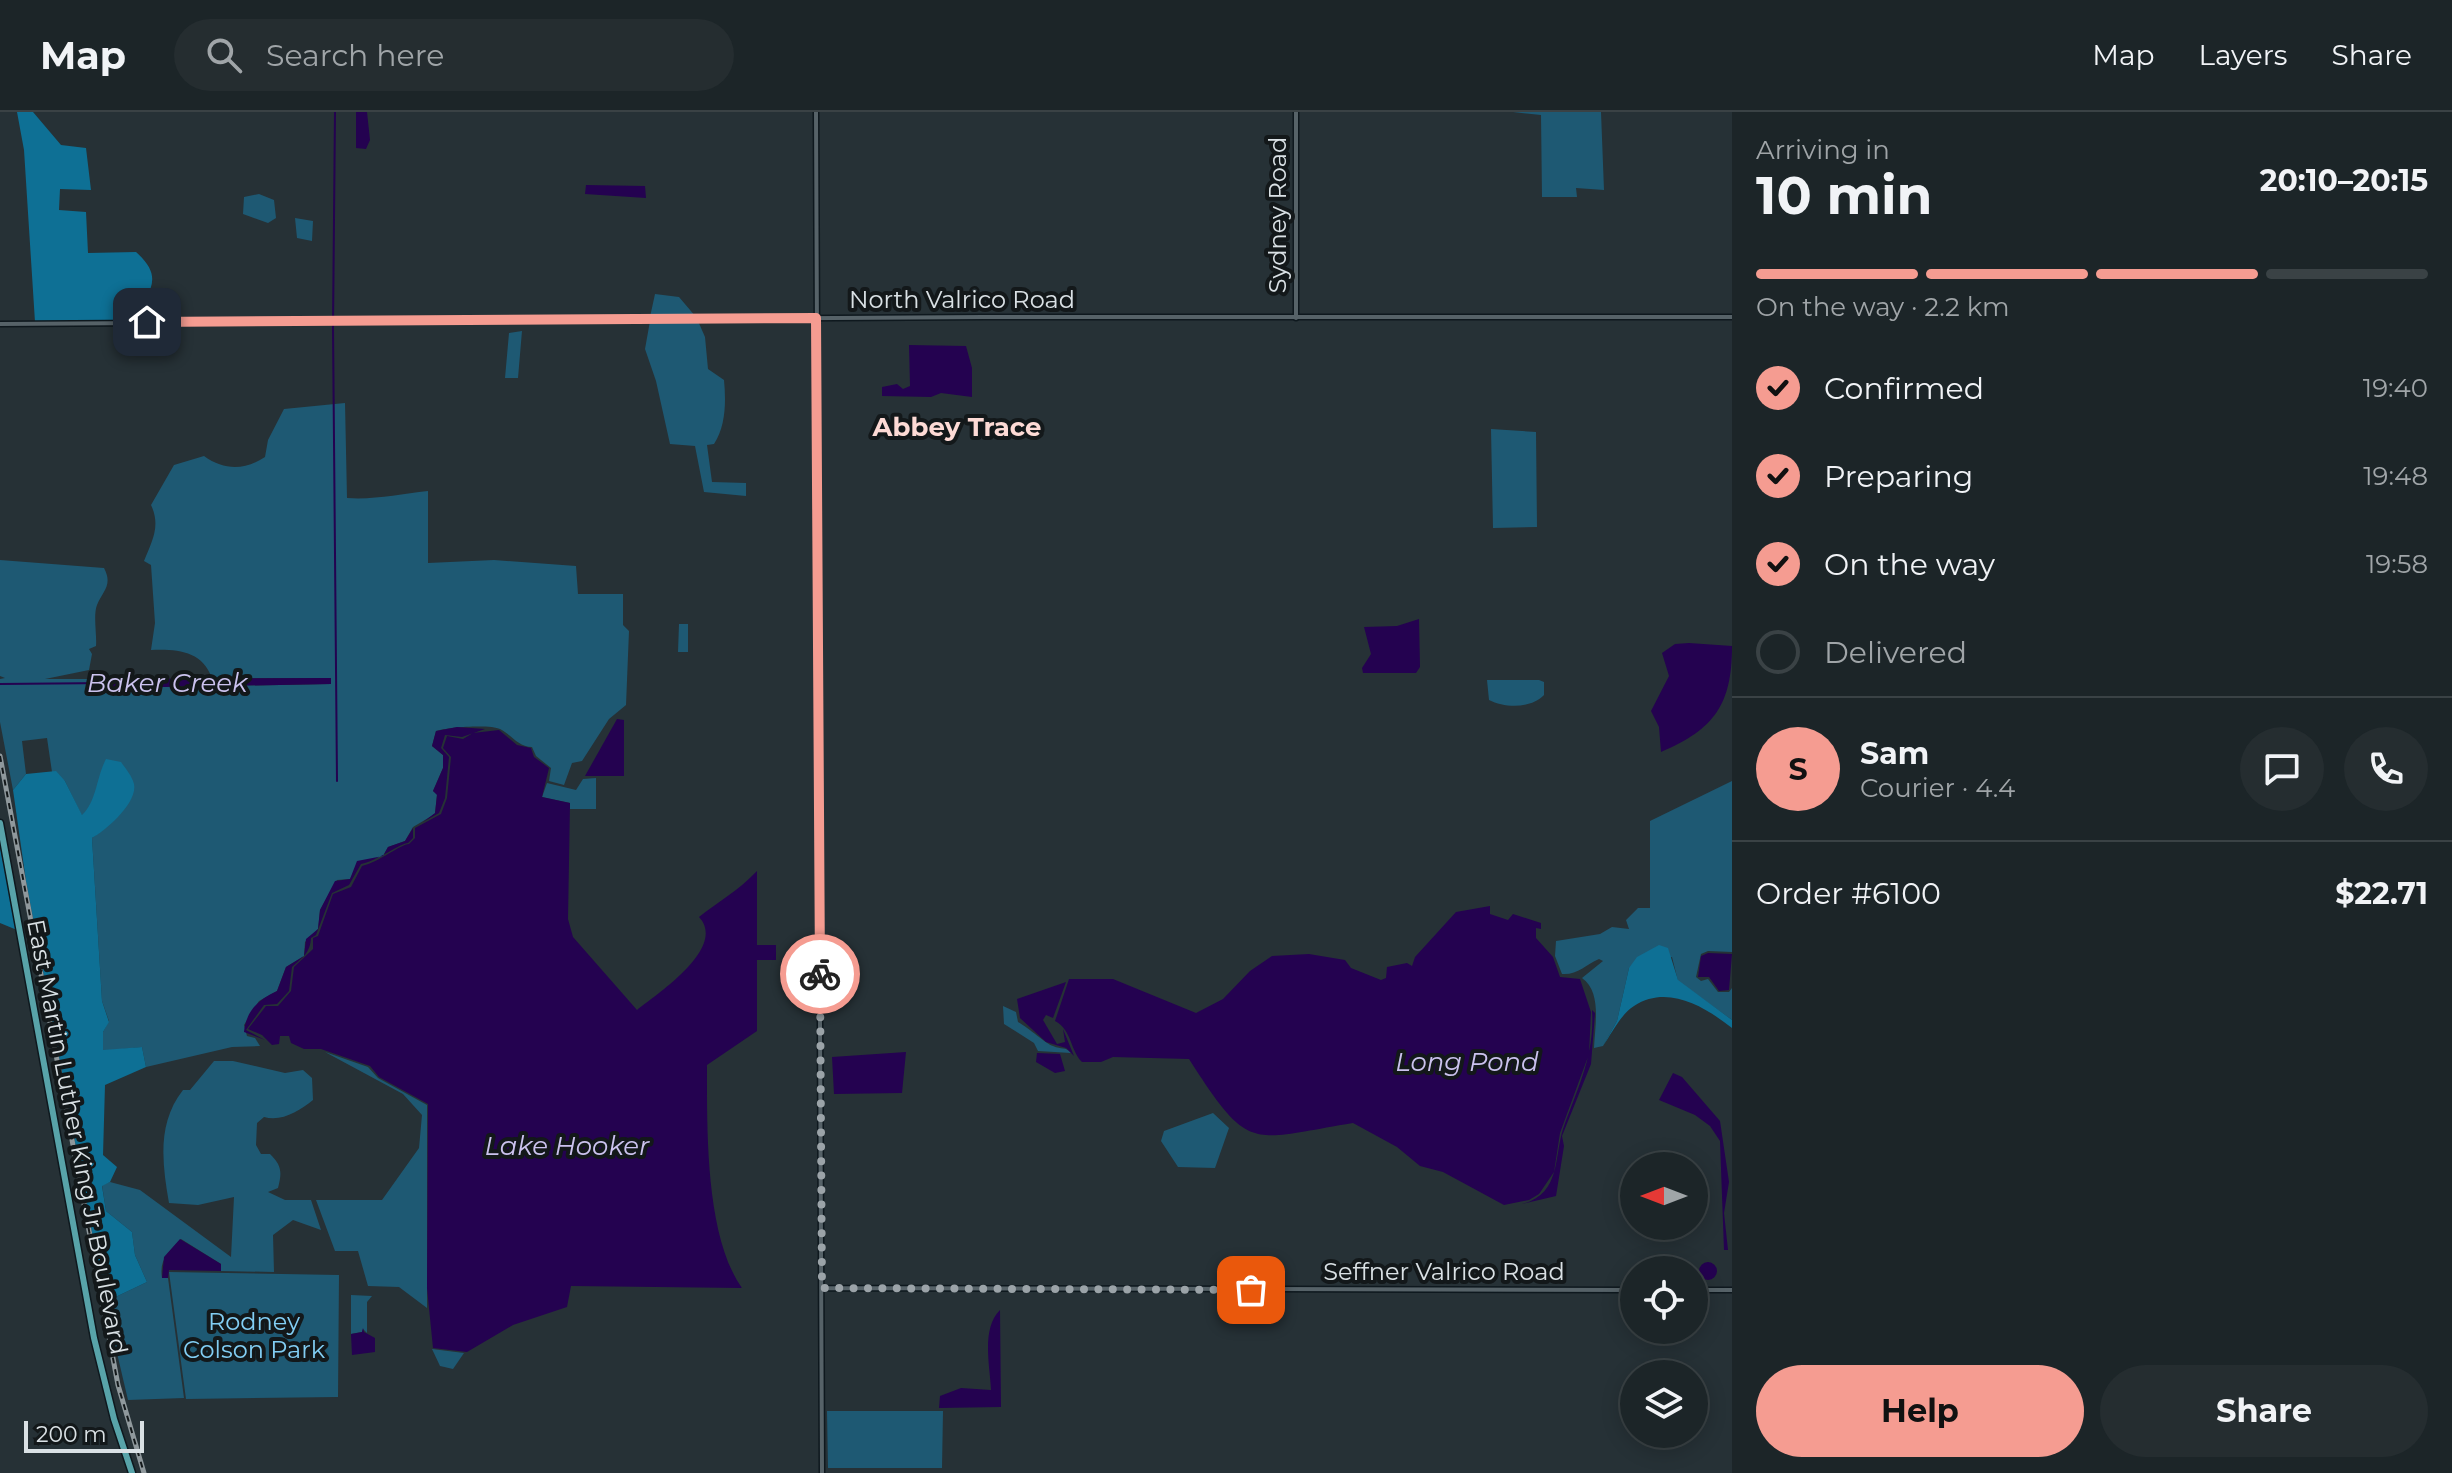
<!DOCTYPE html>
<meta charset="utf-8">
<style>
body{margin:0;font-family:Montserrat,sans-serif;background:#252d30;color:#f1f3f6;height:100vh;display:flex;flex-direction:column;font-size:30px;white-space:nowrap}
*{box-sizing:border-box;margin:0}
p{font-size:26px;color:#a0a5a8}
.icon{flex:none;width:44px;height:44px;fill:none;stroke:currentColor;stroke-width:2;stroke-linecap:round;stroke-linejoin:round}
.map{position:relative;flex:1;overflow:hidden}
.panel{display:flex;flex-direction:column;background:#1c2528;width:720px}
.panel>*{flex:none}
.needle{width:52px;rotate:270deg}
.buttons{position:absolute;left:1620px;top:1040px;display:grid;gap:16px}
.buttons a{display:grid;place-items:center;width:88px;height:88px;border-radius:50%;background:#1c2528;box-shadow:0 4px 20px #0003,0 0 0 2px #3a4245;font-size:40px}
.scale{position:absolute;left:24px;bottom:20px;width:120px;box-sizing:border-box;padding-left:8px;border:4px solid #dae1e5;border-top:0;font-size:22px;line-height:28px;white-space:nowrap;color:#dae1e5;-webkit-text-stroke:6px #13181a;paint-order:stroke}
.pin{position:absolute;display:grid;place-items:center;width:68px;height:68px;color:#fff;margin:-34px;border-radius:16px;box-shadow:0 4px 12px #0006}
.courier{position:absolute;display:grid;place-items:center;width:80px;height:80px;margin:-40px;border:6px solid #f59c91;border-radius:50%;background:#fff;color:#222;box-shadow:0 2px 10px #0007}
.overview em{font-style:normal;font-weight:700}
.overview div{display:flex;flex-direction:column-reverse}
.overview{display:flex;align-items:center;justify-content:space-between;height:136px;padding:0 24px}
h1{font-size:52px;font-weight:700;line-height:60px}
.bar{display:grid;grid-template-columns:repeat(4,1fr);gap:12px 8px;align-content:center;height:96px;padding:0 24px}
.bar i{height:10px;border-radius:6px;background:#3a4245}
.bar .on{background:#f59c91}
.bar p{grid-column:span 4}
.line{display:flex;align-items:center;gap:20px;padding:0 24px;border-top:2px solid #3a4245}
.line div{flex:1}
.round{display:grid;place-items:center;flex:none;width:84px;height:84px;border-radius:42px;background:#252d30}
ol{padding:0 24px;list-style:none}
li{display:flex;align-items:center;gap:24px;height:88px}
li p{margin-inline-start:auto}
li .icon{padding:8px;border-radius:50%;background:#f59c91;color:#111;stroke-width:4}
li:last-child{color:#a0a5a8}
li i{width:44px;height:44px;border:4px solid #3a4245;border-radius:50%}
.cta{display:flex;gap:16px;margin-top:auto;padding:16px 24px}
.cta a{flex:1;height:92px;border-radius:48px;background:#f59c91;color:#111;font-size:32px;font-weight:700;line-height:92px;text-align:center}
.cta a+a{background:#252d30;color:#f1f3f6}
header{display:flex;align-items:center;gap:48px;box-sizing:border-box;height:112px;padding:0 40px;background:#1c2528;border-bottom:2px solid #3a4245}
header strong{font-size:38px}
nav{display:flex;gap:44px;margin-inline-start:auto;font-size:28px}
.search{width:560px;height:72px;background:#252d30;display:flex;align-items:center;gap:20px;box-sizing:border-box;padding:0 28px;border-radius:44px;color:#a0a5a8;font-size:30px}
main{display:flex;flex:1;min-height:0}
.map>svg:first-child{display:block}
.green{fill:#1e5973}
.forest{fill:#0e7095}
.water{fill:#240250}
.lines{fill:none;stroke-linecap:round;stroke-linejoin:round}
.stream{stroke:#240250;stroke-width:2}
.minor-casing{stroke:#0e181e;stroke-width:7}
.major-casing{stroke:#0e181e;stroke-width:9}
.minor{stroke:#566268;stroke-width:4}
.major{stroke:#58a3a9;stroke-width:6}
.rail-casing{stroke:#8f989c;stroke-width:5}
.rail{stroke:#13181a;stroke-width:2;stroke-dasharray:6;stroke-linecap:butt}
.done{stroke:#9ba3a8;stroke-width:8;stroke-dasharray:0 14.4}
.route{stroke:#f59c91;stroke-width:10}
.labels{text-anchor:middle;stroke-width:8;stroke-linejoin:round;paint-order:stroke}
.street-label{font-size:24px;fill:#dae1e5;stroke:#13181a}
.park-label{font-size:24px;fill:#82cef4;stroke:#13181a}
.neighbourhood-label{font-size:26px;font-weight:bold;fill:#fddad5;stroke:#13181a}
.water-label{font-size:26px;font-style:italic;fill:#cbc2ee;stroke:#13181a}
</style>
<header>
<strong>Map</strong>
<div class="search"><svg class="icon" aria-label="search" viewBox="0 0 24 24"><circle cx="10" cy="10" r="6"/><path d="M15 15l6 6"/></svg>Search here</div>
<nav><a>Map</a><a>Layers</a><a>Share</a></nav>
</header>
<main>
<div class="map">
<svg width="1732" height="1361" viewBox="0 0 1732 1361">
<rect width="100%" height="100%" fill="#263136"/>
<path class="green" d="M1513,0H1601L1604,78L1576,76L1577,85H1542L1541,3Z
M259,82L274,88L276,106L268,111L243,102L244,85Z
M295,106L313,109L312,129L297,126Z
M655,182L679,185L696,205H650Z
M650,209H698L705,225L708,257L724,268C726,289 726,314 714,332L707,333L712,370L746,371V384L704,380L695,334L670,332L656,269L645,237Z
M522,219L518,266H505L509,221Z
M345,291L347,386C374,388 400,382 428,379V451L494,448L576,454L578,482H623V513L629,519L626,593L609,607L582,649L572,651L564,673L549,669L551,656L536,644L532,635C518,635 512,623 500,617C491,612 447,615 436,619L432,634L443,643V656L433,679L437,682L435,702L413,715L405,729L388,735L383,744L358,752L350,767L337,768L320,798L318,817L305,830L304,844L286,855L277,879L259,889L244,913L247,924L255,926L260,934L232,935L146,955L142,935L103,939V920L109,909L102,889L92,726L104,717L91,694L82,704L65,669L52,660L47,626L22,629L26,662L13,678L0,610V567L5,566L0,564V448L104,456C113,473 103,479 97,493C93,503 97,523 96,534L89,537L92,542L89,558L45,567H109V576L331,572L330,566H212C202,539 178,537 151,538L155,511L151,453L144,449C152,429 161,414 151,393L174,353L204,344C225,359 245,358 265,345L268,328L284,297Z
M1491,317L1536,320L1537,415L1493,416Z
M679,512H688V540H678Z
M1487,568H1539L1544,570V583C1530,597 1505,596 1489,588Z
M596,666V697H570V691L542,685L547,671L576,678L583,667Z
M1732,669V840L1708,839L1701,842L1696,865L1701,869L1708,867L1718,880H1729L1732,876V908L1678,869L1672,845L1629,856L1617,909L1603,934L1594,936C1595,913 1602,880 1582,866L1603,849L1599,847C1585,853 1578,863 1562,862L1555,844L1556,829L1600,822L1612,815L1629,817L1626,808L1638,796H1650V709Z
M1003,894L1016,900L1018,910C1029,916 1046,932 1053,934C1062,938 1065,934 1071,941L1038,939L1034,931L1004,912Z
M325,940L368,955L378,966L427,993V1196L399,1175L368,1174L358,1139H335L316,1088H382L419,1036L422,1003L403,982Z
M214,949H233L285,961L303,958L312,966L313,988C299,999 282,1010 264,1005L257,1011L256,1033L261,1042H270C282,1054 282,1060 278,1076L268,1080L285,1088H311L321,1118L293,1108L273,1123L274,1160L221,1159V1152L181,1127C169,1140 159,1147 162,1166H168L184,1286L128,1288L105,1190L147,1170L135,1143L132,1120L106,1099L102,1073L110,1070L140,1078L231,1145L234,1085L198,1093L169,1091C162,1051 157,1011 183,978H190Z
M1213,1001L1229,1016L1215,1056L1178,1055L1161,1029L1164,1019Z
M169,1160L339,1163L338,1285L186,1287Z
M351,1183L372,1184L367,1190V1221L363,1217L362,1220L351,1222Z
M432,1237L464,1241L453,1257L440,1254Z
M827,1299H943L942,1356H828Z"/>
<path class="forest" d="M17,0H33L61,33L86,36L91,78L60,77L59,98L86,100L88,141L136,140C165,166 149,178 135,208L35,210L24,38Z
M106,647L121,650C126,657 132,664 134,672C138,691 105,719 92,726L102,889L109,910L103,920V938L142,935L146,955L105,973L103,1043L117,1055L110,1070L102,1074L106,1099L132,1120L135,1143L147,1170L105,1190L26,769L13,678L26,662L56,659L65,669L82,703C97,689 96,666 106,647Z
M0,735L17,818L0,811Z
M1659,833L1668,836L1678,868L1732,908V916C1705,895 1668,872 1634,894C1622,901 1611,922 1603,934L1617,909L1629,856L1637,845Z"/>
<path class="water" d="M356,0H367L370,28L366,37L356,36Z
M586,73L645,74L646,86L585,82Z
M909,233L966,234L972,256V285L941,281L931,285L882,284V275L897,272L903,277L910,274Z
M1419,507L1420,555L1416,561H1363L1362,556L1371,542L1364,515L1397,514Z
M1689,531L1732,534C1732,592 1715,617 1661,640L1659,615L1651,599L1669,564L1662,541L1675,532Z
M331,566V572L109,576V567Z
M617,607L624,608V664H585Z
M457,615L485,617L462,625L445,623L441,636L449,645L445,686L439,701L423,710L435,701L437,683L433,679L443,656V643L432,634L436,619Z
M499,618L517,633L531,636L534,645L549,656L542,685L570,691L568,807L573,825L637,898C660,880 727,835 699,805C719,789 738,779 757,759V833H776V848H757V919L707,953C707,1016 705,1124 742,1176L571,1174L567,1195L513,1213L467,1240L433,1236L427,1176L428,992L379,965L370,954L321,937H304L291,931L289,924H280L279,932L272,933L262,923L248,917L266,894H278L291,879L294,855L313,837V826L318,824L333,782L351,775L362,754C379,750 401,732 409,732L415,726V716L441,702L447,686L451,645L443,636L447,624L463,627L473,621Z
M413,716V726L408,731C401,731 377,749 361,752L349,773L332,781L316,823L311,826C310,841 303,845 292,855L289,879L277,892L264,893L246,918L265,928L244,920C246,900 257,888 277,879L286,855L304,844L306,827L318,817L320,798L335,769L350,767L357,749L383,744L388,735L405,729Z
M1490,794V802L1508,808L1513,802L1541,811V817L1536,816V826L1553,845L1560,865L1580,867L1591,900L1589,942L1560,1021L1554,1060L1539,1082L1529,1088L1504,1093L1443,1060L1420,1054L1397,1035L1353,1011C1249,1028 1250,1042 1189,947L1113,945L1101,950H1082C1070,938 1072,918 1055,909L1069,867H1113L1196,901L1223,887L1250,859L1272,844L1309,842L1345,848L1351,856L1381,868L1386,866L1387,855L1407,851L1412,854L1415,845L1456,800Z
M1708,841L1732,842L1729,878L1719,879L1709,865H1698L1701,844Z
M1066,870L1053,906L1046,903L1043,908L1057,932L1065,930L1063,917L1074,944L1066,936L1046,930L1020,906L1017,887Z
M1592,898L1595,901L1591,952L1562,1024L1564,1034L1556,1084L1522,1092C1561,1082 1554,1045 1563,1017C1578,975 1595,943 1592,898Z
M906,940L902,981L834,982L832,945Z
M1037,941L1060,942L1065,959L1055,961L1036,950Z
M1673,961L1682,965L1720,1009L1729,1070L1724,1101L1728,1138H1724L1720,1029L1710,1014L1695,1003L1659,988Z
M180,1127L221,1152V1159L169,1158L168,1166H162L164,1145Z
M1699 1159a9 9 0 1 1 18 0a9 9 0 1 1-18 0Z
M1000,1198L1001,1295L939,1296L940,1284L961,1276L991,1278C990,1253 981,1217 1000,1198Z
M363,1216L364,1220L375,1226V1240L352,1243L351,1222L362,1220Z"/>
<g class="lines">
<path class="stream" d="M335,0L333,215L337,669
M0,572L109,571"/>
<defs>
<path id="minor" d="M816,0L822,1361
M1296,0V206
M0,212L983,205H1732
M822,1176L1634,1178
M1694,1178H1732"/>
<path id="major" d="M0,711L94,1226L114,1307L132,1361"/>
</defs>
<use href="#minor" class="minor-casing"/>
<use href="#major" class="major-casing"/>
<use href="#minor" class="minor"/>
<use href="#major" class="major"/>
<defs>
<path id="rail" d="M0,644L118,1273L144,1361"/>
</defs>
<use href="#rail" class="rail-casing"/>
<use href="#rail" class="rail"/>
</g>
<g class="lines">
<path class="done" d="M820,862L822,1176L1251,1178"/>
<path class="route" d="M147,210L816,206L820,862"/>
</g>
<g class="labels">
<g class="street-label">
<text transform="translate(1278 103) rotate(-90)" y="8">Sydney Road</text>
<text x="962" y="196">North Valrico Road</text>
<text transform="translate(77 1025) rotate(79)" y="8">East Martin Luther King Jr Boulevard</text>
<text x="1444" y="1168">Seffner Valrico Road</text>
</g>
<g class="park-label">
<text x="254" y="1218">Rodney<tspan x="254" dy="28">Colson Park</tspan></text>
</g>
<g class="neighbourhood-label">
<text x="957" y="324">Abbey Trace</text>
</g>
<g class="water-label">
<text x="167" y="580">Baker Creek</text>
<text x="1467" y="959">Long Pond</text>
<text x="567" y="1043">Lake Hooker</text>
</g>
</g>
</svg>
<div class="buttons">
<a><svg class="needle" viewBox="-14 -14 28 28"><path d="M0-13l5 13h-10z" fill="#e53935"/><path d="M0 13l5-13h-10z" fill="#a0a5a8"/></svg></a>
<a><svg class="icon" aria-label="locate" viewBox="0 0 24 24"><circle cx="12" cy="12" r="6"/><path d="M12 2v4M12 18v4M2 12h4M18 12h4"/></svg></a>
<a><svg class="icon" aria-label="layers" viewBox="0 0 24 24"><path d="M12 4l9 5-9 5-9-5zM3 14l9 5 9-5"/></svg></a>
</div>
<div class="scale">200 m</div>
<div class="pin" style="left:1251px;top:1178px;background:#ea580c"><svg class="icon" aria-label="bag" viewBox="0 0 24 24"><path d="M5 8h14l-1 12H6zM9 8a3 3 0 0 1 6 0"/></svg></div>
<div class="pin" style="left:147px;top:210px;background:#1f2937"><svg class="icon" aria-label="home" viewBox="0 0 24 24"><path d="M3 11l9-7 9 7M6 9v11h12V9"/></svg></div>
<div class="courier" style="left:820px;top:862px"><svg class="icon" aria-label="bike" viewBox="0 0 24 24"><circle cx="6" cy="16" r="4"/><circle cx="18" cy="16" r="4"/><path d="M6 16l4-8h5l3 8M10 8l3 8H6M13 5h3"/></svg></div>
</div>
<section class="panel">
<div class="overview"><div><h1>10 min</h1><p>Arriving in</p></div><em>20:10–20:15</em></div>
<div class="bar"><i class="on"></i><i class="on"></i><i class="on"></i><i></i><p>On the way · 2.2 km</p></div>
<ol>
<li><svg class="icon" aria-label="check" viewBox="0 0 24 24"><path d="M5 12l5 5 9-10"/></svg>Confirmed<p>19:40</p></li>
<li><svg class="icon" aria-label="check" viewBox="0 0 24 24"><path d="M5 12l5 5 9-10"/></svg>Preparing<p>19:48</p></li>
<li><svg class="icon" aria-label="check" viewBox="0 0 24 24"><path d="M5 12l5 5 9-10"/></svg>On the way<p>19:58</p></li>
<li><i></i>Delivered</li>
</ol>
<div class="line" style="height:144px"><b class="round" style="background:#f59c91;color:#111">S</b><div><b>Sam</b><p>Courier · 4.4</p></div><a class="round"><svg class="icon" aria-label="chat" viewBox="0 0 24 24"><path d="M4 5h16v11H9l-5 4z"/></svg></a><a class="round"><svg class="icon" aria-label="phone" viewBox="0 0 24 24"><path d="M5 4h4l2 5-3 2q2 4 5 5l2-3 5 2v4C11 20 4 13 5 4z"/></svg></a></div>
<div class="line" style="height:104px"><div>Order #6100</div><b>$22.71</b></div>
<div class="cta"><a>Help</a><a>Share</a></div>
</section>
</main>
